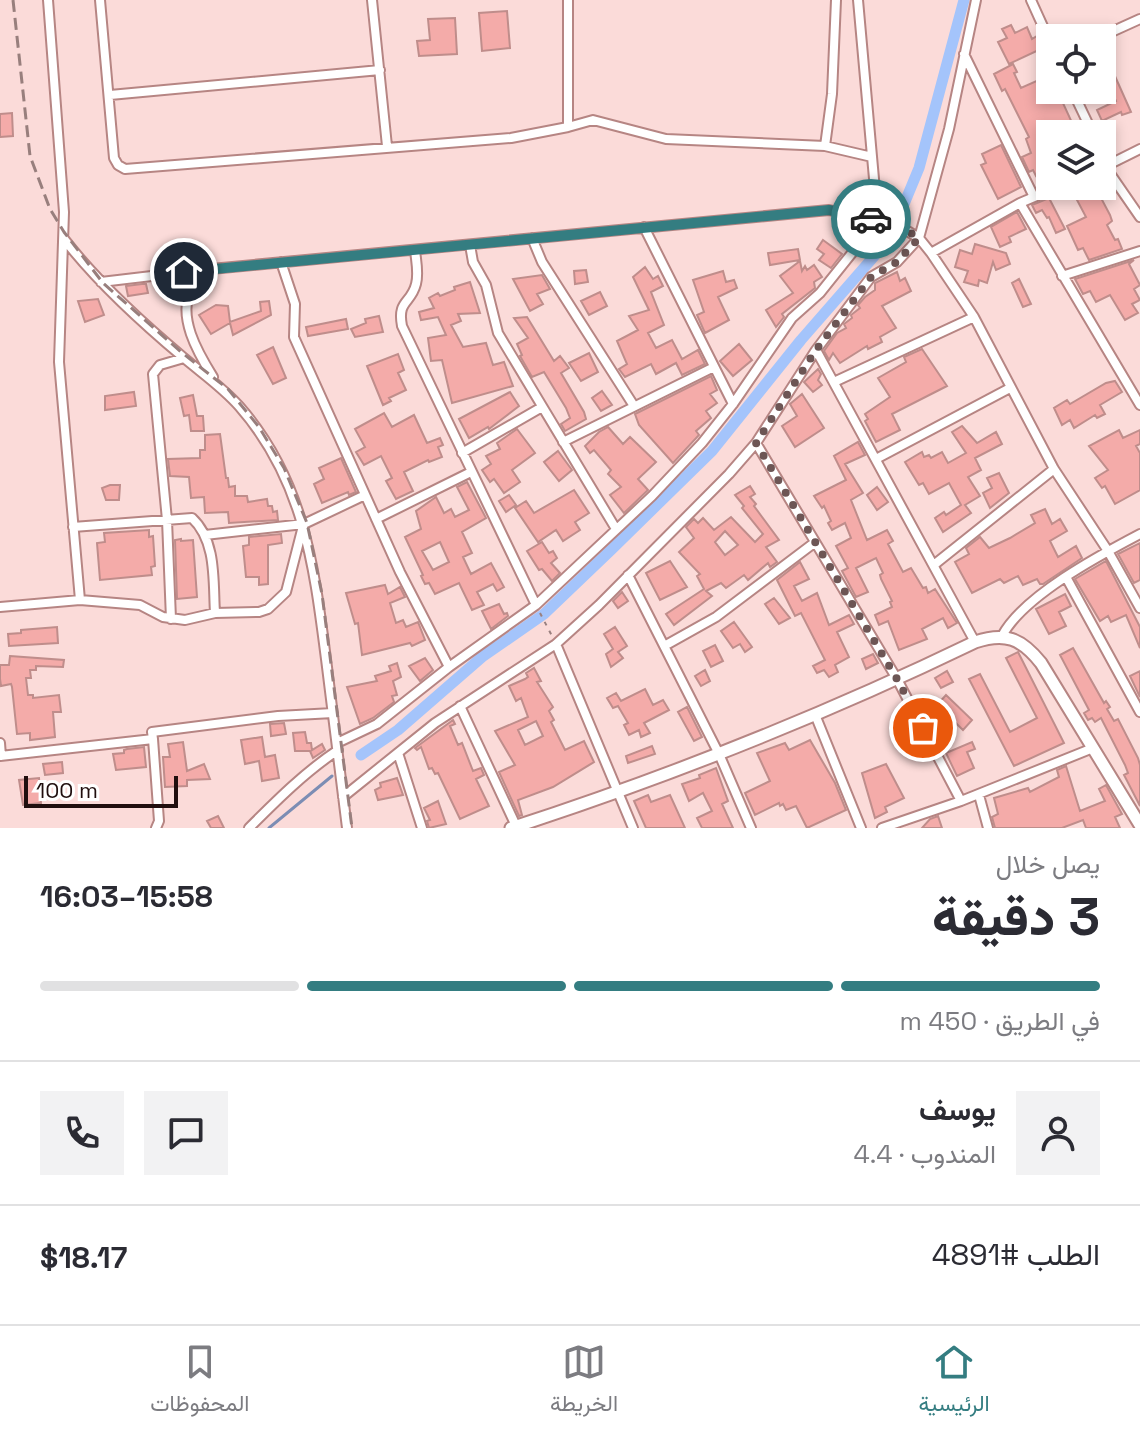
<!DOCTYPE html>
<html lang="ar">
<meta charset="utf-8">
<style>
body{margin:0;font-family:"Space Grotesk",Vazirmatn,sans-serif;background:#f2f2f3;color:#2b2b33;direction:rtl;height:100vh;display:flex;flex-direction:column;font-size:30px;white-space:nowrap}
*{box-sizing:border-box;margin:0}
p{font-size:26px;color:#7c7c81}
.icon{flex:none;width:44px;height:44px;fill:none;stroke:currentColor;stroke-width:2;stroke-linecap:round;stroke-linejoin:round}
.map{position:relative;height:828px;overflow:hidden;direction:ltr}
.details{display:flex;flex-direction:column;background:#fff;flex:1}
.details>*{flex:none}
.fabs{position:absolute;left:1036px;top:24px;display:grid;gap:16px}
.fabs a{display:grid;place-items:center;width:80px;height:80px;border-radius:0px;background:#fff;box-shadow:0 4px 12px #0003;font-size:40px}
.scale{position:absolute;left:24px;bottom:20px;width:154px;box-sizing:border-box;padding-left:8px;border:4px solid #200e0e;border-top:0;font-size:22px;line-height:28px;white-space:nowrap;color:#200e0e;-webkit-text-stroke:6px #fff;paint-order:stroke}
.pin{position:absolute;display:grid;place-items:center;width:68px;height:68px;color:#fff;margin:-34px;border:4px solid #fff;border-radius:50%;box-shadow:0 2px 8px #0007}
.courier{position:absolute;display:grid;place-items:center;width:80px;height:80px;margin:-40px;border:6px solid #347d81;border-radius:50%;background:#fff;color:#222;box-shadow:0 2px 10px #0007}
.summary em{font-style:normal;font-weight:800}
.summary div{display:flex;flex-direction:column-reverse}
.summary{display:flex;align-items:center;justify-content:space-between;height:136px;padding:0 40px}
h1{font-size:52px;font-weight:800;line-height:60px}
.bar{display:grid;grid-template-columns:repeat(4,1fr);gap:12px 8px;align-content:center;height:96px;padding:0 40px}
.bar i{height:10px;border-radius:6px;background:#e1e1e2}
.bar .current{background:#347d81}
.bar p{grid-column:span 4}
.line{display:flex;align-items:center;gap:20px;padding:0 40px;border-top:2px solid #e1e1e2}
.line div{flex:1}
.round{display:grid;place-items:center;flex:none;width:84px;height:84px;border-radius:0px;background:#f2f2f3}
.tabs{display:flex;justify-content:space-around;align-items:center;height:112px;border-top:2px solid #e1e1e2;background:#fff;font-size:22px;color:#7c7c81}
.tabs a{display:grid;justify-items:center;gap:4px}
.tabs .current{color:#347d81}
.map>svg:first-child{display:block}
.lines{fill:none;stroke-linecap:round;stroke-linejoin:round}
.stream{stroke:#7c8db4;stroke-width:3}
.canal{stroke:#a4c4fb;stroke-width:11}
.building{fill:#f4aba9;stroke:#bf8d8b;stroke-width:2;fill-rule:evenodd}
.street-casing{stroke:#b68583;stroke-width:12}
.secondary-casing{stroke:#b68583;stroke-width:15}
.path{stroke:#9a807f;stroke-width:2;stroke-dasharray:4 6;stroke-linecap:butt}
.street{stroke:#fff;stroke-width:8}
.secondary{stroke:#fff;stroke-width:11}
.rail{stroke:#987f7d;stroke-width:3;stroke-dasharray:12 6;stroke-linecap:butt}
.done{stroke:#6d5655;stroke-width:8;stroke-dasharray:0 14.4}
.route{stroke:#347d81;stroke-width:10}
</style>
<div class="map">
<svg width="1140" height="828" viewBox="0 0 1140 828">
<rect width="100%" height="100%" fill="#fbdbd9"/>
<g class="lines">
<path class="stream" d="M269,828L332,776"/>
<path class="canal" d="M361,755L398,730L482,657L544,614L612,549L712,451L801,340L890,238L919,168L964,0"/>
</g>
<path class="building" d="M507,11L510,48L482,51L479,13Z
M455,18L457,54L419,56L417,41L430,40L428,19Z
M1011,25L1015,33L1027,27L1032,39L1037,36L1043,48L1009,64L998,42L1007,38L1002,29Z
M1013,64L1017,72L1014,73L1021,88L1050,75V90H1057L1074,127L1061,134H1050V166L1036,176L1033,170L1029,172L1022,157L1031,153L1026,139L1029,137L1005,89L1002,91L994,74Z
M1110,65L1131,112L1122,115L1121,112L1102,121L1097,110L1116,101L1102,69Z
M12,113L13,136L0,137V114Z
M1001,145L1021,187L998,199L981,165L986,163L982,154Z
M1093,192L1096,198L1100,196L1110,215L1112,221L1107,225L1115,240L1118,239L1122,249L1089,260L1083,248L1078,250L1067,226L1086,217L1077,200Z
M1049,198L1065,229L1056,233L1049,217L1047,218L1042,210L1036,213L1032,205Z
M1017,212L1026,229L1009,237L1011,242L1000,247L991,227Z
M823,240L842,254L831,268L819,260L824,254L817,249Z
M975,244L1006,253L1010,264L996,270L993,262L987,283L979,280L978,286L964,282L968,271L955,267L960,250L972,254Z
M798,249L800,260L770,265L768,253Z
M1134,260L1129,264L1140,285L1134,289L1140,300L1132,304L1138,313L1125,320L1110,295L1096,302L1090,291L1083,294L1075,279Z
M800,261L802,271L805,266L807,270L814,265L822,277L814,282L815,288L782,314L784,317L776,327L766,310L793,293L780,276Z
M645,267L653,279L658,276L663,286L651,292L664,325L648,333L656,348L672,340L682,359L698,350L705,364L682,375L676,363L656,374L651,364L625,377L619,369L627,364L617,341L638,330L629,316L649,310L633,277Z
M586,270L588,282L575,284L574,271Z
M723,271L726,282L734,280L737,288L718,297L729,320L705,333L697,315L704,312L693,280Z
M897,272L900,281L905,278L911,291L882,306L896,328L880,337L882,342L868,349L867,346L840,363L833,353L829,360L824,351L837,333L846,328L844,324L852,318L851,315L860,308L858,305L865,297L875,290V283Z
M542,275L550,289L537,294L543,304L530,311L513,279Z
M1019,279L1031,304L1023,307L1012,283Z
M470,282L480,313L458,314L461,321L451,325L463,347L486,343L493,365L504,362L513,386L452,403L442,360L431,361L428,338L446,335L438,317L421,320L419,312L434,308L429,298L438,293L440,296L455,290L454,287Z
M142,284H146L148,293L128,296L126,286Z
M600,292L607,306L589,315L581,301Z
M98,299L104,315L85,322L78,301Z
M269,301L271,315L233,335L230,323L211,334L199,315L216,305L228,306L230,322L261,311L260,302Z
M379,316L383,332L355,337L351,329L366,323L365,319Z
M527,317L554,361L560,356L569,368L561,373L584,412L586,419L565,431L561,424L570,418L566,408L544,372L532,377L520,356L522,355L517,344L528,338L514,318Z
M346,319L348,329L308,336L306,327Z
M739,344L752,360L733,376L720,361Z
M273,347L286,378L273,384L257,355Z
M922,349L947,386L892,414L900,430L876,442L865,421L868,419L865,414L890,397L878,378L906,362L904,357Z
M589,353L598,372L581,381L569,363Z
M398,354L404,370L398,373L406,390L389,398L391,401L383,405L367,366Z
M818,369L821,374L818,380L822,385L813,392L804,382Z
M711,376L717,390L710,394L717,403L706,411L711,418L696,431L699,435L673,463L639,425L635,414Z
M1115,381L1122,392L1100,405L1105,414L1097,418L1095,415L1074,428L1070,420L1062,425L1054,408L1067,400L1070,404L1106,383Z
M602,391L612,405L601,411L592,398Z
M134,392L136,406L105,410V396Z
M510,392L519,406L489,429L488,427L469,438L459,419Z
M802,394L824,428L795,447L782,426L797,416L790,404Z
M193,395L197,416H203L204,431H191L189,415L184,416L180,398Z
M384,413L392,427L414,415L427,443L440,438L443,445L438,447L442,457L429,462L428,460L404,472L413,491L396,499L386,481L392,478L381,456L364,465L356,452L365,447L355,429Z
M962,426L977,443L996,432L1002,444L975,458L981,470L968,477L980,496L965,505L971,513L943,532L935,518L944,512L946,515L961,505L949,483L929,494L923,483L919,485L905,462L922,452L924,457L929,455L931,458L942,452L948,463L966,453L952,432Z
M608,427L623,444L630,437L656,462L638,479L648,490L624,513L610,495L621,487L608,474L611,470L594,450L590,453L585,446L599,432Z
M517,429L535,453L512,470L520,482L504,493L494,479L490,482L482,470L491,464L486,456L500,449L497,443Z
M1119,430L1123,438L1140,430V444L1136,446L1140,453V490L1115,504L1105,486L1102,488L1095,478L1108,470L1089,446Z
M220,434L226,478H228L229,487L235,486V496H247L248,502L267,499L268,506H272L273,512L277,511L278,520L229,523L228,512L205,513L204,497L191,498L189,477L170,476L168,459L200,458V450H205V435Z
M858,442L865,455L845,464L863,493L851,500L867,540L887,530L893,541L888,544L903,572L911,568L923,588L926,587L928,593L935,589L957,623L948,628L943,618L922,629L927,639L899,650L888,621L879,625L875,615L892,607L890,602L892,601L881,579L880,575L883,573L876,558L856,568L868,592L856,597L842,571L848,568L836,546L851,538L845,523L832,530L828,523L831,521L824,506L822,508L814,496L846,480L834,456Z
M558,451L572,470L559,481L544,462Z
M341,458L356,492L349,495L348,492L322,503L314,484L324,479L319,468Z
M999,473L1009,493L990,508L983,493L992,488L987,478Z
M467,482L486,518L462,532L472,553L463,557L471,574L491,563L504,587L497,591L493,584L477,592L484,605L472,610L459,583L435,594L429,583L425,584L421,576L423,575L405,537L421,529L416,511L436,497L444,513L451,509L455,517L469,510L457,487ZM440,542L449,562L433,570L422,551Z
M110,485H120L119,500H106L102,488Z
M750,486L755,494L750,497L756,504L754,506L779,540L766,547L777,562L770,567L768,563L748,580L744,575L726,588L721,583L706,591L712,596L674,625L666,614L704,589L697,576L700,574L679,552L694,538L686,527L694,519L698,523L703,518L714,530L731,517L755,542L763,534L742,508L744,506L735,495ZM725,531L738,545L725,555L715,542Z
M877,487L888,502L877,510L867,495Z
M574,490L589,513L575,522L580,530L563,541L556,530L538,542L515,508L526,501L534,513Z
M509,495L516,505L506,512L499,501Z
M1045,509L1052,524L1060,519L1067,531L1050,541L1058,557L1076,546L1082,558L1043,584H1040L1037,579L1023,585L1018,576L1004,583L1000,579L972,593L955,562L969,554L966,548L980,537L989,548L1010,538L1035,523L1031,515Z
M149,530V537L153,536L155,566L151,567L152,575L100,580L97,543L105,542L104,533Z
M281,534L282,543L268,545V584L259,585V577H246L243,546L249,545V537Z
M181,539V541L193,540L197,597L177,599L175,540Z
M542,542L549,553L553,551L557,558L551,563L560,573L552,581L542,569L539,570L527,551Z
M1140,543V580L1134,583L1118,554Z
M670,561L687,587L660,600L646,573Z
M1106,561L1140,627V648L1126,615L1111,622L1108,616L1100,621L1075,579Z
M800,562L809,579L794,586L802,601L817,593L829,625L849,615L854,624L837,632L849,657L835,665L838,672L829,677L824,670L817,673L813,666L825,660L801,613L795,616L777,580Z
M385,585L388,594L400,587L405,597L390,603L396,623L403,620L406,627L418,622L425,640L412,646L410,643L362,655L358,623L355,624L346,593Z
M622,592L628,601L618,608L613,601Z
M1065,594L1071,606L1059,612L1066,626L1049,634L1036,609Z
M774,598L790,618L779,624L765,604Z
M499,604L504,614L507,613L508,616L491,629L482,611Z
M734,622L752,647L745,652L740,644L733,648L721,631Z
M57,627L58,643L9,646L8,634L21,633V630Z
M615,627L627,646L618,652L623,658L611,667L606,654L613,649L604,634Z
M715,645L723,661L711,667L703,651Z
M1073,648L1104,703L1106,701L1110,707L1107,709L1114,721L1118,719L1138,758L1140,765V806L1124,775L1128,773L1125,765L1101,718L1095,722L1092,718L1088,720L1084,713L1089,710L1060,655Z
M1018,652L1064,743L1014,766L969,679L980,674L1010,732L1037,718L1006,658Z
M873,654L878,663L866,669L862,659Z
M10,656L64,660L63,667L36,666V670H30L31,678H26L28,695H33V698L59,695L61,712H53L55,737L30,740V733L17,734L12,687L11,684L1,686L0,679V665H9Z
M425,658L433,670L420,681L409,666Z
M397,663L401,677L393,681L397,695L392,696L394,702L373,718L360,724L347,687L377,681L375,676L391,671L389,666Z
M534,668L541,681L537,682L553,707L549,711L554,720L551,722L565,750L584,741L594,762L553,787L518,800L522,815L519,816L499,772L515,765L495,731L528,717L521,698L516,701L509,686L525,679L528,677L526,673ZM536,721L543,736L525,745L518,730Z
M705,670L710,681L701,686L695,676Z
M947,671L953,682L941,688L935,678Z
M1140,671V697L1130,676Z
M645,689L653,705L663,700L669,710L644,723L650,733L641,737L639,730L629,735L624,725L628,723L618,706L613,708L607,698L616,693L621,701Z
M946,695L972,720L963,730L937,705Z
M687,707L702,737L694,741L678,712Z
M453,720L455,724L450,726L458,745L462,743L473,771L481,768L484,775L476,779L489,806L460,819L438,773L435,774L432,768L429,769L421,747L417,750L415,748Z
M909,722L922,748L911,753L909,748L906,750L894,732Z
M284,723L286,734L271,736L270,724Z
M305,732L307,743H311L312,750L322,744L325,750L313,758L310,751H295L293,733Z
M262,737L265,757L275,755L279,778L262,781L259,761L245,764L241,740Z
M810,740L835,783L846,810L807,828L796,806L786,810L783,804L780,806L779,803L755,815L745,793L770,781L757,753L785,743L789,750Z
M183,742L187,771L204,764L210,779L187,780V786L165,787L163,757H170L168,744Z
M972,742L975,749L967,752L974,768L957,776L946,753Z
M652,746L655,754L628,763L626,756Z
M144,747L146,767L116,770L113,754L124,753V750L127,749Z
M62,762L63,773L45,775L43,764Z
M886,764L904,798L885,807L887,812L875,818L862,773Z
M1066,766L1080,811L1105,801L1099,789L1106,785L1122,814L1115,817L1120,828H1086L1083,820L1062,828H995L992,817L998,814L994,798L1028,788L1030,792L1059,777L1057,770Z
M716,768L728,801L722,804L733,828H702L697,818L712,811L703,793L689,801L682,784L700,778L699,775Z
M39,778L41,803L23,805L19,780Z
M397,778L403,795L378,800L375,790L381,787L380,783Z
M648,795L651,802L670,795L685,828H646L634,801Z
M438,801L446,824L429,828L427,821L430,820L424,808Z
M218,816L224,828H211L207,821Z
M938,816L942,828H922L930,819Z"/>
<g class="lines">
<defs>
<path id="street" d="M100,0L114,158L118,165L125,169L511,138L568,127L593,120L666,139L825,146L872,157
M372,0L387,146
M1031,0L1050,42
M1098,38L1140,19
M964,54L1034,197
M1072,90L1093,134
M110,95L380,70
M568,127V0
M825,146L832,94L836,0
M1102,162L1140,217
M1102,168L1140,149
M1020,203L1140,405
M644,227L733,404
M532,238L542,262L634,406
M64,239C98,283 141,322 184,358C203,374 222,387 239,406C304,480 314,566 326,659C333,716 340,772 347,828
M470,245L473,262L486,285L498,333L616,529
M415,250C416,261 419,273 416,284C411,304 397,300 402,326L536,605
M931,253L1020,203L1060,186
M281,262L295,304L294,337L400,572L449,667
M211,269C205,274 196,280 192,287C176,316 198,353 213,377
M1062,276L1140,251
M101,282L211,269L829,210L882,222L909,232L919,238L931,253L974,317L1054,469L1108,551L1140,608
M816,350L975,642
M834,382L974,317
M563,442L714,367
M756,443L897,679L961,801
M462,453L542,407
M876,459L1010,388
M376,519L471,472
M73,527L192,518C217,541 213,582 215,613
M205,535L304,524L365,495
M935,564L1054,469
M628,575L719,754L751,828
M1066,577L1140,712
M80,600L140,605L163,617L185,620L215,613L259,612L268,609L286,592L303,526
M0,607L80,600L59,362L64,212L48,0
M171,619L167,520L153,374L160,365L184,358
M1002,636C1023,596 1100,555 1140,534
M556,644L633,828
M666,645L716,617L814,543
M460,706L517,828
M816,717L861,828
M153,739L159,821L156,828
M0,743L1,756
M337,743L377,724L449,667L536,605L652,496L702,443L733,404L792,318L820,293L860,243L868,230L876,201L858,0
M398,753L422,828
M0,756L153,739L152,732L278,716L333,713
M979,795L988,828
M343,797L435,723L556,644L599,605L729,474L756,443L816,350L871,277L897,262L919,238L949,129L976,0
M249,828C277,800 305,772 338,750
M882,828L961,801L1093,748"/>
<path id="secondary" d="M511,828C671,776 824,715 975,642C1005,632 1021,638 1041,663L1140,825"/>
</defs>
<use href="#street" class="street-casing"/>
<use href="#secondary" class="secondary-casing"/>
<path class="path" d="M540,613L552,636"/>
<use href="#street" class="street"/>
<use href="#secondary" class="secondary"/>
<path class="rail" d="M13,0L30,156L50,209L64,232L103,283L181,352L228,389L259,427L284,468L307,523L322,594L352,828"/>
</g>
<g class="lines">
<path class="done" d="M871,219L909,232L919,238L897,262L871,277L816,350L756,443L897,679L923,728"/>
<path class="route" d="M184,272L829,210L871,219"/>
</g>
</svg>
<div class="fabs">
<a><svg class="icon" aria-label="locate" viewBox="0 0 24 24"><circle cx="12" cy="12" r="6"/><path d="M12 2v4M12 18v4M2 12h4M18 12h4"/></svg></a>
<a><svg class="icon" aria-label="layers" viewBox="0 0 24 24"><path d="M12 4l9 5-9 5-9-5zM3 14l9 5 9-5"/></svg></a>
</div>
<div class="scale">100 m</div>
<div class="pin" style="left:923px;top:728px;background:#ea580c"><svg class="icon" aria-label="bag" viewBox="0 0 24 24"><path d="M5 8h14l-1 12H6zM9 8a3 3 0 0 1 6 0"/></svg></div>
<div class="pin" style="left:184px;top:272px;background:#1f2937"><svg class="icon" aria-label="home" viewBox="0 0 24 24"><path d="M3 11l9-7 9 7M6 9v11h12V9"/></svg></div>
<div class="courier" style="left:871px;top:219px"><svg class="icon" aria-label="car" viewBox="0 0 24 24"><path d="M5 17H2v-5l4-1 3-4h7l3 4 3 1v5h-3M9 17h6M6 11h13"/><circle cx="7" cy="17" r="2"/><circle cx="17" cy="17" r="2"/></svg></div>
</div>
<section class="details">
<div class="summary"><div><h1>3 دقيقة</h1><p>يصل خلال</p></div><em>15:58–16:03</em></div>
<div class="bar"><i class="current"></i><i class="current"></i><i class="current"></i><i></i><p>في الطريق · 450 m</p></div>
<div class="line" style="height:144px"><a class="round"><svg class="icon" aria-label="person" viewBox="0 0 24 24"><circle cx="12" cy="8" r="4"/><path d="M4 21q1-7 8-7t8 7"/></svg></a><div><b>يوسف</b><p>المندوب · 4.4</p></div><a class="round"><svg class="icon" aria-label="chat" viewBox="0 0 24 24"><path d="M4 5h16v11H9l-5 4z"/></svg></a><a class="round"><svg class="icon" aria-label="phone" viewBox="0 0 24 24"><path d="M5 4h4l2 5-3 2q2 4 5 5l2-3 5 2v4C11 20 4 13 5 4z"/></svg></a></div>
<div class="line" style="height:104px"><div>الطلب #4891</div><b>$18.17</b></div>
</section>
<nav class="tabs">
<a class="current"><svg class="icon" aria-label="home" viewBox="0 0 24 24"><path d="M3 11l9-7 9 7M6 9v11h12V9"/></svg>الرئيسية</a>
<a><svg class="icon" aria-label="map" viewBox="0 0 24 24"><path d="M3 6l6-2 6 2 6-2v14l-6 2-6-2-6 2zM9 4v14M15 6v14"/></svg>الخريطة</a>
<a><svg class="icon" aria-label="saved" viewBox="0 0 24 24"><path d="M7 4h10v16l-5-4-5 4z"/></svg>المحفوظات</a>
</nav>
